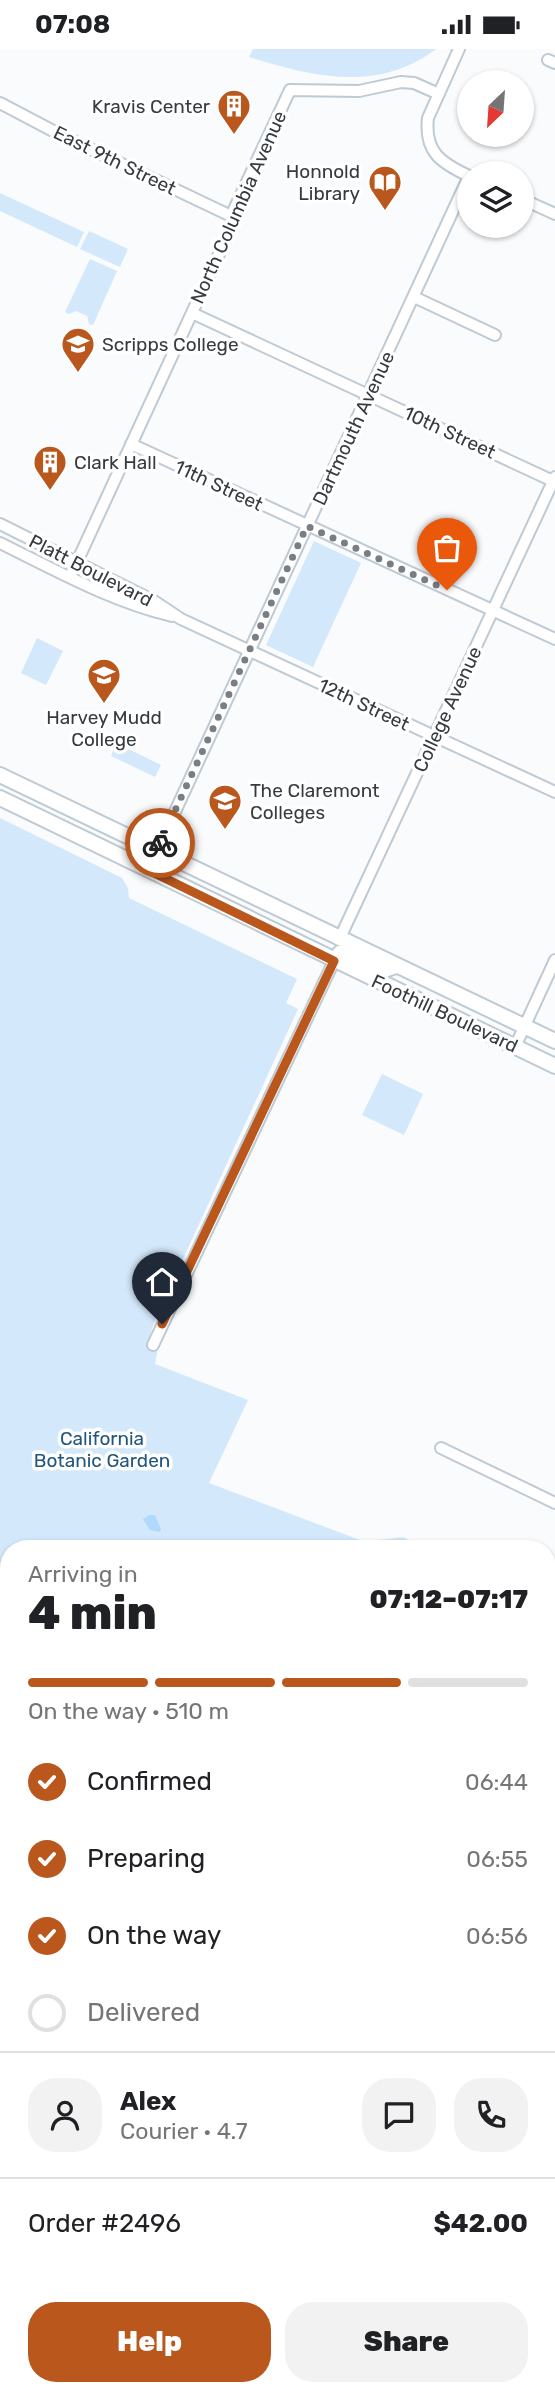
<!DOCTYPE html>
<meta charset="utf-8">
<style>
body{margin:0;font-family:Rubik,sans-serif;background:#f2f2f2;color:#202124;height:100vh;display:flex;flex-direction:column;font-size:26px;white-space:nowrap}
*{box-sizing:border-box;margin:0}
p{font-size:23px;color:#757577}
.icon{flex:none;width:38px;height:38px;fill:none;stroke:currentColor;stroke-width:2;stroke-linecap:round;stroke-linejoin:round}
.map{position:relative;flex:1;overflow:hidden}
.side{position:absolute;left:0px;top:1491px;width:556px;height:856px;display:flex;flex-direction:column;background:#fff;border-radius:28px 28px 0 0;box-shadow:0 2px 5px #0004}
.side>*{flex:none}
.needle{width:46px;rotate:205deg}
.buttons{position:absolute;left:457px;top:21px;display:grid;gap:14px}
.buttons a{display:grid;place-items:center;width:77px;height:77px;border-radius:50%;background:#fff;box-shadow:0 2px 5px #0004;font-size:35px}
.pin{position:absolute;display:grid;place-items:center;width:60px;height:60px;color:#fff;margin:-72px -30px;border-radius:50% 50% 50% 0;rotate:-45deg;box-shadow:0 0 7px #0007}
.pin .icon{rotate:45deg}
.courier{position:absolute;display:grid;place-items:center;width:70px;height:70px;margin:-35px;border:5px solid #b9571d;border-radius:50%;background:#fff;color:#222;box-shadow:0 2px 9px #0007}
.summary em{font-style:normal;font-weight:800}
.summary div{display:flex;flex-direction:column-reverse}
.summary{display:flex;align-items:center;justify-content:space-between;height:119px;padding:0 28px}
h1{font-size:46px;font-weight:800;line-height:52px}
.bar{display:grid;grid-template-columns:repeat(4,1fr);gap:10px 7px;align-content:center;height:84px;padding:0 28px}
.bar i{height:9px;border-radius:5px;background:#e0e0e0}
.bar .selected{background:#b9571d}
.bar p{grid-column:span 4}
.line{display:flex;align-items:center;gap:18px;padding:0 28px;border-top:2px solid #e0e0e0}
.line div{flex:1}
.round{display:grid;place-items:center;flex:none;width:74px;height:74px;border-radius:28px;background:#f2f2f2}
ol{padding:0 28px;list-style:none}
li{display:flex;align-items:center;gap:21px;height:77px}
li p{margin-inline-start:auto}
li .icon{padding:7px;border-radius:50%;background:#b9571d;color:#fff;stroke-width:4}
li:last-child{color:#757577}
li i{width:38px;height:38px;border:4px solid #e0e0e0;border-radius:50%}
.button{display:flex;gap:14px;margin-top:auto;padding:14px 28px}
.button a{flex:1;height:80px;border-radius:28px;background:#b9571d;color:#fff;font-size:28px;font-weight:800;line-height:80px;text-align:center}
.button a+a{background:#f2f2f2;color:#202124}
.status{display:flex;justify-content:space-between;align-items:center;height:49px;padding:0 35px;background:#fff;direction:ltr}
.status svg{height:19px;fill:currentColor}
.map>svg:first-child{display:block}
.green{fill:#d3e8fa}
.water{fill:#afd9fd}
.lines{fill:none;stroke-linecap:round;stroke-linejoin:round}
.minor-casing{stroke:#becad4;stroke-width:14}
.major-casing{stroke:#becad4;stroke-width:18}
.minor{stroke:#fff;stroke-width:10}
.major{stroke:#fff;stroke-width:14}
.done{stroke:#7a7e82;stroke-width:7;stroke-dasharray:0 12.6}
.route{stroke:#b9571d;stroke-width:9}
.labels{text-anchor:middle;stroke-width:7;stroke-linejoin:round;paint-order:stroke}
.poi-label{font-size:19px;fill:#363b3f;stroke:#fff;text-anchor:start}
.street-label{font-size:19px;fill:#363b3f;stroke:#fff}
.park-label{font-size:19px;fill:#22567d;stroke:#fff}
</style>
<div class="status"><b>07:08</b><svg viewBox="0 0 49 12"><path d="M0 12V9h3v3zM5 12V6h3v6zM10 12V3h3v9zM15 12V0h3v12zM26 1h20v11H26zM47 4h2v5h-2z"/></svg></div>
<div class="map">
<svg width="555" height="2346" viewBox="0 0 555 2346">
<rect width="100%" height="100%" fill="#f9fbfd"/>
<path class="green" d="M253,0H436C378,44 313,28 249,8Z
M0,144L84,183L77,198L0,162Z
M89,182L128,200L120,218L80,200Z
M90,210L117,222L93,276L89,275L87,267L76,262L69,265L65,263Z
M314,492L361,514L313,618L266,596Z
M37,589L63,602L46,636L21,624Z
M116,694L161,716L155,728L111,707Z
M0,769L122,829L128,839L129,849L297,930L286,954L298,960L154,1273L148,1293L158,1299L155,1315L248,1351L209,1434L365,1493L403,1488L427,1500H9V2338H322L318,2346H0Z
M382,1025L423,1045L404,1086L362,1066Z
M548,1562L555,1565V1850L548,1865Z
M548,2112L555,2116V2346H490L472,2338H548Z"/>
<path class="water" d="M149,1466H155L161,1480L160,1483L150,1481L143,1470Z"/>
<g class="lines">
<defs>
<path id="minor" d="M459,0L428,69C424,103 441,114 469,127
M548,11L555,14
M0,54L57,84L231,167
M522,150L555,165
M414,248L495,286
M192,264L555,433
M131,395L555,590
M0,475L154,552L181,570L555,743
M0,494C55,521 112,553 172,567
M70,528L232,177L231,167L290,41L359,42L401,33L414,34L439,45
M148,821L469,127
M339,891L555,428
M515,998L555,911
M153,1296L334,912
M441,1399L555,1454
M449,2338L466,2346
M411,2346V2338
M430,2346L434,2338"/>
<path id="major" d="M0,726L555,992
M0,749L555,1017
M334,912L340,904L378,920L384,921L396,917
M548,1894L555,1879
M548,1931L555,1916
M331,2346L335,2338
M349,2346L353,2338"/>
</defs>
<use href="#minor" class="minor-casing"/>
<use href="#major" class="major-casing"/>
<use href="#minor" class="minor"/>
<use href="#major" class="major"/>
</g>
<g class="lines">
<path class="done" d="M160,794L307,477L447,541"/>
<path class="route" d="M160,794L148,821L334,912L162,1275"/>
</g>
<defs>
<symbol id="building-pin" viewBox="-11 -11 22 30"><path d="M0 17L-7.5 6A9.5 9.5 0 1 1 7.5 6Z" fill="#b9571d" stroke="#fff"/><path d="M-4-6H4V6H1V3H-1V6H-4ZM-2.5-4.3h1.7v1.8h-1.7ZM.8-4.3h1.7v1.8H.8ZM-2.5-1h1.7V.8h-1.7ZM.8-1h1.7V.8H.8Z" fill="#fff"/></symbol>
<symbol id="library-pin" viewBox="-11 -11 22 30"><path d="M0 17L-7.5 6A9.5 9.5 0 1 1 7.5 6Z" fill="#b9571d" stroke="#fff"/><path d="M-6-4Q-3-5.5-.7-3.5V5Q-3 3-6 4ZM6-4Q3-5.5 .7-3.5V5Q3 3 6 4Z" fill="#fff"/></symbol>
<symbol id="university-pin" viewBox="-11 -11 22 30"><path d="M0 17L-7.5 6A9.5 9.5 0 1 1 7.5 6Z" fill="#b9571d" stroke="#fff"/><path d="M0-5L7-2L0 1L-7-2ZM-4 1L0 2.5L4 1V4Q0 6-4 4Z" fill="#fff"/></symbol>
</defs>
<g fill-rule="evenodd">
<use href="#building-pin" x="215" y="38" width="38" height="52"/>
<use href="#library-pin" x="366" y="114" width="38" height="52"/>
<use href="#university-pin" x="59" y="276" width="38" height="52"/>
<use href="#building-pin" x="31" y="394" width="38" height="52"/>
<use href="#university-pin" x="85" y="607" width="38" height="52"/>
<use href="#university-pin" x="206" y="733" width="38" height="52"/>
</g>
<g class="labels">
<g class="poi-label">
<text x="210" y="64" text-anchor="end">Kravis Center</text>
<text x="360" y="129" text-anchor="end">Honnold<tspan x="360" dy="22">Library</tspan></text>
<text x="102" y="302">Scripps College</text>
<text x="74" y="420">Clark Hall</text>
<text x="104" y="675" text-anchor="middle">Harvey Mudd<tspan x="104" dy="22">College</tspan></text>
<text x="250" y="748">The Claremont<tspan x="250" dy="22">Colleges</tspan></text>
</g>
<g class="street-label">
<text transform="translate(115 111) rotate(26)" y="7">East 9th Street</text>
<text transform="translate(238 158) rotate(-66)" y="7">North Columbia Avenue</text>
<text transform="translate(353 379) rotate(-65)" y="7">Dartmouth Avenue</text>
<text transform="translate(450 383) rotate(25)" y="7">10th Street</text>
<text transform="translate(219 436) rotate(25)" y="7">11th Street</text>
<text transform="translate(91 521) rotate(27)" y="7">Platt Boulevard</text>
<text transform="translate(364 655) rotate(25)" y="7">12th Street</text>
<text transform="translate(447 660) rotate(-65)" y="7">College Avenue</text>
<text transform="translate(445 964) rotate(25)" y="7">Foothill Boulevard</text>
</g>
<g class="park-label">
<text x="102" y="1396">California<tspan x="102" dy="22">Botanic Garden</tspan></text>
</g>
</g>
</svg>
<div class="buttons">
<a><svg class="needle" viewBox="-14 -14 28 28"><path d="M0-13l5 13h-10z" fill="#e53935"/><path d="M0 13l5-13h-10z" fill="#757577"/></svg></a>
<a><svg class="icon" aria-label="layers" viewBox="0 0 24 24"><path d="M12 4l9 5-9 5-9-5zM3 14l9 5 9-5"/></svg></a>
</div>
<div class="pin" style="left:447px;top:541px;background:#ea580c"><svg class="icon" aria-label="bag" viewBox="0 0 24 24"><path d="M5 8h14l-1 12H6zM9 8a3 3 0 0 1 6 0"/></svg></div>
<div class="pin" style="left:162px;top:1275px;background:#1f2937"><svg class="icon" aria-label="home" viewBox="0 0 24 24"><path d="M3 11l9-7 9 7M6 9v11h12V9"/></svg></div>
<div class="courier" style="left:160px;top:794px"><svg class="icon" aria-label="bike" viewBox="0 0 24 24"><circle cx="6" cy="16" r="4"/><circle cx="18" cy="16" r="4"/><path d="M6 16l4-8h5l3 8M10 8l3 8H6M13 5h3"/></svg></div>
<section class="side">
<div class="summary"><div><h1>4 min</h1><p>Arriving in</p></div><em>07:12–07:17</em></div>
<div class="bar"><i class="selected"></i><i class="selected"></i><i class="selected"></i><i></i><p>On the way · 510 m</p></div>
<ol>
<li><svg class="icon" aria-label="check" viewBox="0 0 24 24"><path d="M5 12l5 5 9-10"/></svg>Confirmed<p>06:44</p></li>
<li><svg class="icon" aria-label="check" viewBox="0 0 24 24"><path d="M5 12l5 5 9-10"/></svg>Preparing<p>06:55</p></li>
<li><svg class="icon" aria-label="check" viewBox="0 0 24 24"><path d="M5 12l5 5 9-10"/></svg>On the way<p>06:56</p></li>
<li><i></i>Delivered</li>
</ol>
<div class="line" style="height:126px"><a class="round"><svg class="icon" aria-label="person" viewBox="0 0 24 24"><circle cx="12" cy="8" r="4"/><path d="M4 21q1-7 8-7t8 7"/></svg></a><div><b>Alex</b><p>Courier · 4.7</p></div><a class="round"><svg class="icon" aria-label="chat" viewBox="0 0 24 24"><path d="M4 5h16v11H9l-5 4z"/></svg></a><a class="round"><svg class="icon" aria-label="phone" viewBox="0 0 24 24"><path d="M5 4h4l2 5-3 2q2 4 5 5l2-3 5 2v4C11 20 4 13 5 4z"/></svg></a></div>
<div class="line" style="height:91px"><div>Order #2496</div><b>$42.00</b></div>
<div class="button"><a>Help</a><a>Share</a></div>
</section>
</div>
